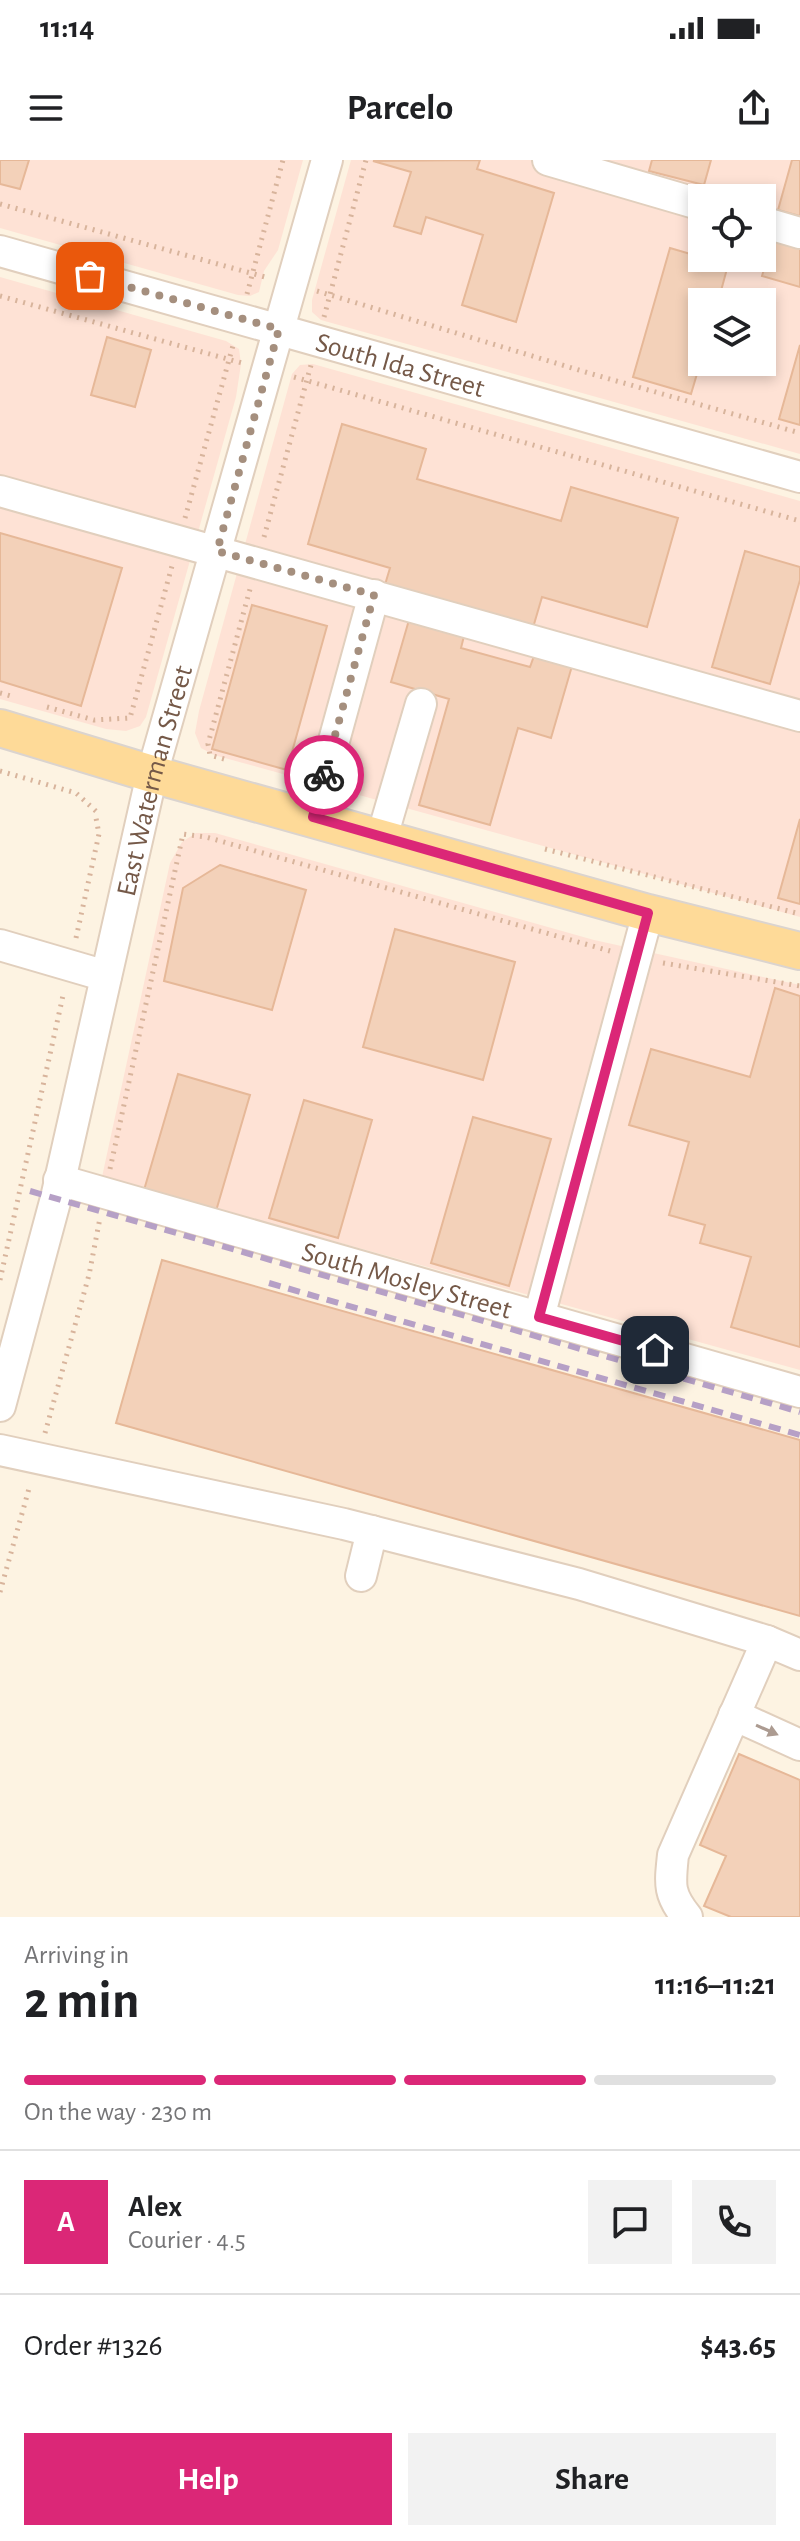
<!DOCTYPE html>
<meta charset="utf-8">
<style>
body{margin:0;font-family:"Alegreya Sans",sans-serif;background:#f2f2f2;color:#202124;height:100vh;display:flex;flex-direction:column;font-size:30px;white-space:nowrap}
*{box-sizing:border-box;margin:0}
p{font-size:26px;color:#757577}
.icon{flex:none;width:44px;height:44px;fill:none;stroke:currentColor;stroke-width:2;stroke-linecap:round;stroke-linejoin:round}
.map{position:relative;height:1757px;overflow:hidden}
.details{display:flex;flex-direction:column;background:#fff;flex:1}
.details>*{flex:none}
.buttons{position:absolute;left:688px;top:24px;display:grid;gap:16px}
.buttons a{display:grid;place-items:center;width:88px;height:88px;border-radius:0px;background:#fff;box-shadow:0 4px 12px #0003;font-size:40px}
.pin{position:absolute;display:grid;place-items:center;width:68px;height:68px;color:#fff;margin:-34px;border-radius:16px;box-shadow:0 4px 12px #0006}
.courier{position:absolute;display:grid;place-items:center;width:80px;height:80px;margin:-40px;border:6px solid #db2777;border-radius:50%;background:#fff;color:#222;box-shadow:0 2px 10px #0007}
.summary em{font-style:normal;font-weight:600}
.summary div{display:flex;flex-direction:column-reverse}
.summary{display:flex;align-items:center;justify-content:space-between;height:136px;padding:0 24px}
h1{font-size:52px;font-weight:600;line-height:60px}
.bar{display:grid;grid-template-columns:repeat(4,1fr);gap:12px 8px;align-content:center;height:96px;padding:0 24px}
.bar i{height:10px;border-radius:6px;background:#e0e0e0}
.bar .on{background:#db2777}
.bar p{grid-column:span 4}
.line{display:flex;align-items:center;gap:20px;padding:0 24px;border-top:2px solid #e0e0e0}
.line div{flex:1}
.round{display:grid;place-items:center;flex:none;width:84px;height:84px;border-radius:0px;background:#f2f2f2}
.button{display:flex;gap:16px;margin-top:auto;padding:16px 24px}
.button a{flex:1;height:92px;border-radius:0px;background:#db2777;color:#fff;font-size:32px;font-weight:600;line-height:92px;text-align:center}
.button a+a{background:#f2f2f2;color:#202124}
.status{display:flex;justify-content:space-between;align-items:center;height:56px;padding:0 40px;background:#fff;direction:ltr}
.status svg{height:22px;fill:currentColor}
header{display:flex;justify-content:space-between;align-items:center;height:104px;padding:0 24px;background:#fff;font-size:36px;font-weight:600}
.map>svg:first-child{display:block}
.commercial{fill:#fee2d5;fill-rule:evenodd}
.building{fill:#f3d1b9;stroke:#e6b898;stroke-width:2}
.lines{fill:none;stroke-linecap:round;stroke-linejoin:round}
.minor-casing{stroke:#e1cfbd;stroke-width:34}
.major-casing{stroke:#dbd4cf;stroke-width:40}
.path{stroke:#d8b49c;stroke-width:5;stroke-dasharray:2 6;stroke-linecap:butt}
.minor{stroke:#fff;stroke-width:30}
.major{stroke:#feda98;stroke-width:36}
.rail{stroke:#b6a0c6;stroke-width:6;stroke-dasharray:12 8;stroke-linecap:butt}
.oneway{fill:#ac9b91}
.done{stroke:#a58f7e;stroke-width:8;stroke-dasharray:0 14.4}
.route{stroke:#db2777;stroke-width:10}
.labels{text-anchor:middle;stroke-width:6;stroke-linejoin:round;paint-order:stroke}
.street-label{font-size:28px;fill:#755948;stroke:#fff7e9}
</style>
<div class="status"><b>11:14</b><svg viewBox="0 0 49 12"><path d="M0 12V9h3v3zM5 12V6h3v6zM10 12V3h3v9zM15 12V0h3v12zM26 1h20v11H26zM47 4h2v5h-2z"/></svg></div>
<header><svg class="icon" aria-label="menu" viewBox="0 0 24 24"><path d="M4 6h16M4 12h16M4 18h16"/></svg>Parcelo<svg class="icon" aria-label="share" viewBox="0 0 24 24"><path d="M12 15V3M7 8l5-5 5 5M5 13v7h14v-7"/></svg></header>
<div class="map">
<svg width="800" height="1757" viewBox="0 0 800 1757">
<rect width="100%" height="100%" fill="#fdf3e2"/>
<path class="commercial" d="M0,0H303L278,90L264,111L259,132L250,136L238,135L0,68Z
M351,0H800V294L321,160L312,152V140ZM702,38H762V98H702ZM702,142H762V202H702Z
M0,117L226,181L239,189L241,204L236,237L146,557L140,566L126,571L106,569L0,539Z
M313,204L800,341V757L214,595L201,588L195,573L199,551L292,214L300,205Z
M196,673H215L594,780L800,825V1210L102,1017L170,703L182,682Z"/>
<path class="building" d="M0,0H29L20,29L0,24Z
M480,0L477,9L554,33L516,162L462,145L483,75L426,57L421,74L394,66L411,12L373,1Z
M652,0H711L704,25L649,11Z
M792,0H800V56L778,50Z
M773,79L800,87V127L762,116Z
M670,88L728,105L718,142H702V197L691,234L633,217Z
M107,177L151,190L135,247L91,235Z
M800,185V265L779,259Z
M342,264L426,289L417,319L561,361L571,327L678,358L647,467L542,437L532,471L384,428L390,408L308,384Z
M0,373L122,408L81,546L0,521Z
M745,391L800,407V420L770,524L712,507Z
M252,445L327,466L287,610L212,589Z
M409,460L464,476L461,488L530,507L534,496L572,506L551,578L518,568L490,665L419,645L449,539L391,522Z
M800,659V744L778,738Z
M220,705L306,730L272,850L164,821L183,728Z
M395,769L515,802L483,920L363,887Z
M775,828L800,836V1187L731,1167L751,1097L700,1083L705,1065L669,1055L689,982L629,965L651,889L750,917Z
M178,914L250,935L216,1051L144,1030Z
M304,940L372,960L338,1078L269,1058Z
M473,957L551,979L509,1126L431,1103Z
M162,1100L800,1280V1456L116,1263Z
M739,1594L800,1620V1757H731L704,1746L726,1696L700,1685Z"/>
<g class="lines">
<defs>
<g id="minor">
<path d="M548,0L702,45"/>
<path d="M762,62L800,73"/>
<path id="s1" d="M0,91L800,317"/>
<path d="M0,331L800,556"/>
<path d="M313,657L374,435"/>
<path d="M382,677L421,544"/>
<path d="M0,785L106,816"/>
<path id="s2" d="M59,1020L800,1232"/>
<path d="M539,1157L648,753"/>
<path id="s3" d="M0,1246L56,1038L152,614L327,0"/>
<path d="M0,1290L344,1364L579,1424L767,1481L800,1495"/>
<path d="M361,1416L372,1371"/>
<path d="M734,1555L800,1585"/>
<path d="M687,1757C668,1734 670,1724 673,1695L767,1481"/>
</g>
<path id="major" d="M0,568L152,614L648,753L800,791"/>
</defs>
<use href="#minor" class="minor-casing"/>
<use href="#major" class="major-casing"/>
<path class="path" d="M0,44L265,117
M317,131L592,214L800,273
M247,134L283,0
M0,136L242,203
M324,157L366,0
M294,217L800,361
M185,358L234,182
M264,377L311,205
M0,533L11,536
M47,547L94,560L130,558L172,406
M224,599L210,595L208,584L250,429
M0,611L76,633L98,653
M545,689L800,754
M76,778L99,674L96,658
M663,803L800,826
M110,1009L183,674L206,677L610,791
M0,1120L64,831
M45,1273L89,1115L100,1058
M0,1432L30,1325"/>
<use href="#minor" class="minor"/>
<use href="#major" class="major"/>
<path class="rail" d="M30,1031L800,1252
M269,1123L800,1275"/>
</g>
<defs><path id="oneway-solid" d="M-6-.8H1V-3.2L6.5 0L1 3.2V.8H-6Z" transform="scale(2)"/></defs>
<use class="oneway" href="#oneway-solid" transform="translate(767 1570) rotate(24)"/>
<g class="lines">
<path class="done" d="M90,116L279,169L217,391L374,435L324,615"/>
<path class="route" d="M324,615L313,657L648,753L539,1157L655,1190"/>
</g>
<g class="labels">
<g class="street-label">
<text dy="10" stroke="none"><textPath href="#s1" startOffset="416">South Ida Street</textPath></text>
<text dy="10" stroke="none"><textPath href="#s3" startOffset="644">East Waterman Street</textPath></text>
<text dy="10" stroke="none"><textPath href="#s2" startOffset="362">South Mosley Street</textPath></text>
</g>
</g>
</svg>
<div class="buttons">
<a><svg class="icon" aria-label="locate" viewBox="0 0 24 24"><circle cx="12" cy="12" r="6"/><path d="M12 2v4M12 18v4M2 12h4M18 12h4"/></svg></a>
<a><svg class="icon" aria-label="layers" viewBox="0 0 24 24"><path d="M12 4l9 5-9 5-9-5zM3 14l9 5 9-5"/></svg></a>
</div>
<div class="pin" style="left:90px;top:116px;background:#ea580c"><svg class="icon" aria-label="bag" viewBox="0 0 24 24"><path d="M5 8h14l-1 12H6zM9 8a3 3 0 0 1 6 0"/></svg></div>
<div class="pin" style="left:655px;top:1190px;background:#1f2937"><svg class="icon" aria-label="home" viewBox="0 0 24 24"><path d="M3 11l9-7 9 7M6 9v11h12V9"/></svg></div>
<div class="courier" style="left:324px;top:615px"><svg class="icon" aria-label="bike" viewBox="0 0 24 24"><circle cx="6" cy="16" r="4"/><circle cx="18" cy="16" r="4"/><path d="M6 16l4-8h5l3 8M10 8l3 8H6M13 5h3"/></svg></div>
</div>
<section class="details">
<div class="summary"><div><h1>2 min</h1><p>Arriving in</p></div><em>11:16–11:21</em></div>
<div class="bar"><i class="on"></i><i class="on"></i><i class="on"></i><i></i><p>On the way · 230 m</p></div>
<div class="line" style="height:144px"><b class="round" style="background:#db2777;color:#fff">A</b><div><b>Alex</b><p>Courier · 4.5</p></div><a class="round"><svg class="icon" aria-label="chat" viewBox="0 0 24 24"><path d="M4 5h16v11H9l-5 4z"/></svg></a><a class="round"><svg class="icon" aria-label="phone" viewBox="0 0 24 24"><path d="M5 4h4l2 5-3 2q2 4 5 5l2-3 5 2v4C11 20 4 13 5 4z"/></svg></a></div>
<div class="line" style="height:104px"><div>Order #1326</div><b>$43.65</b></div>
<div class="button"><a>Help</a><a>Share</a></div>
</section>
